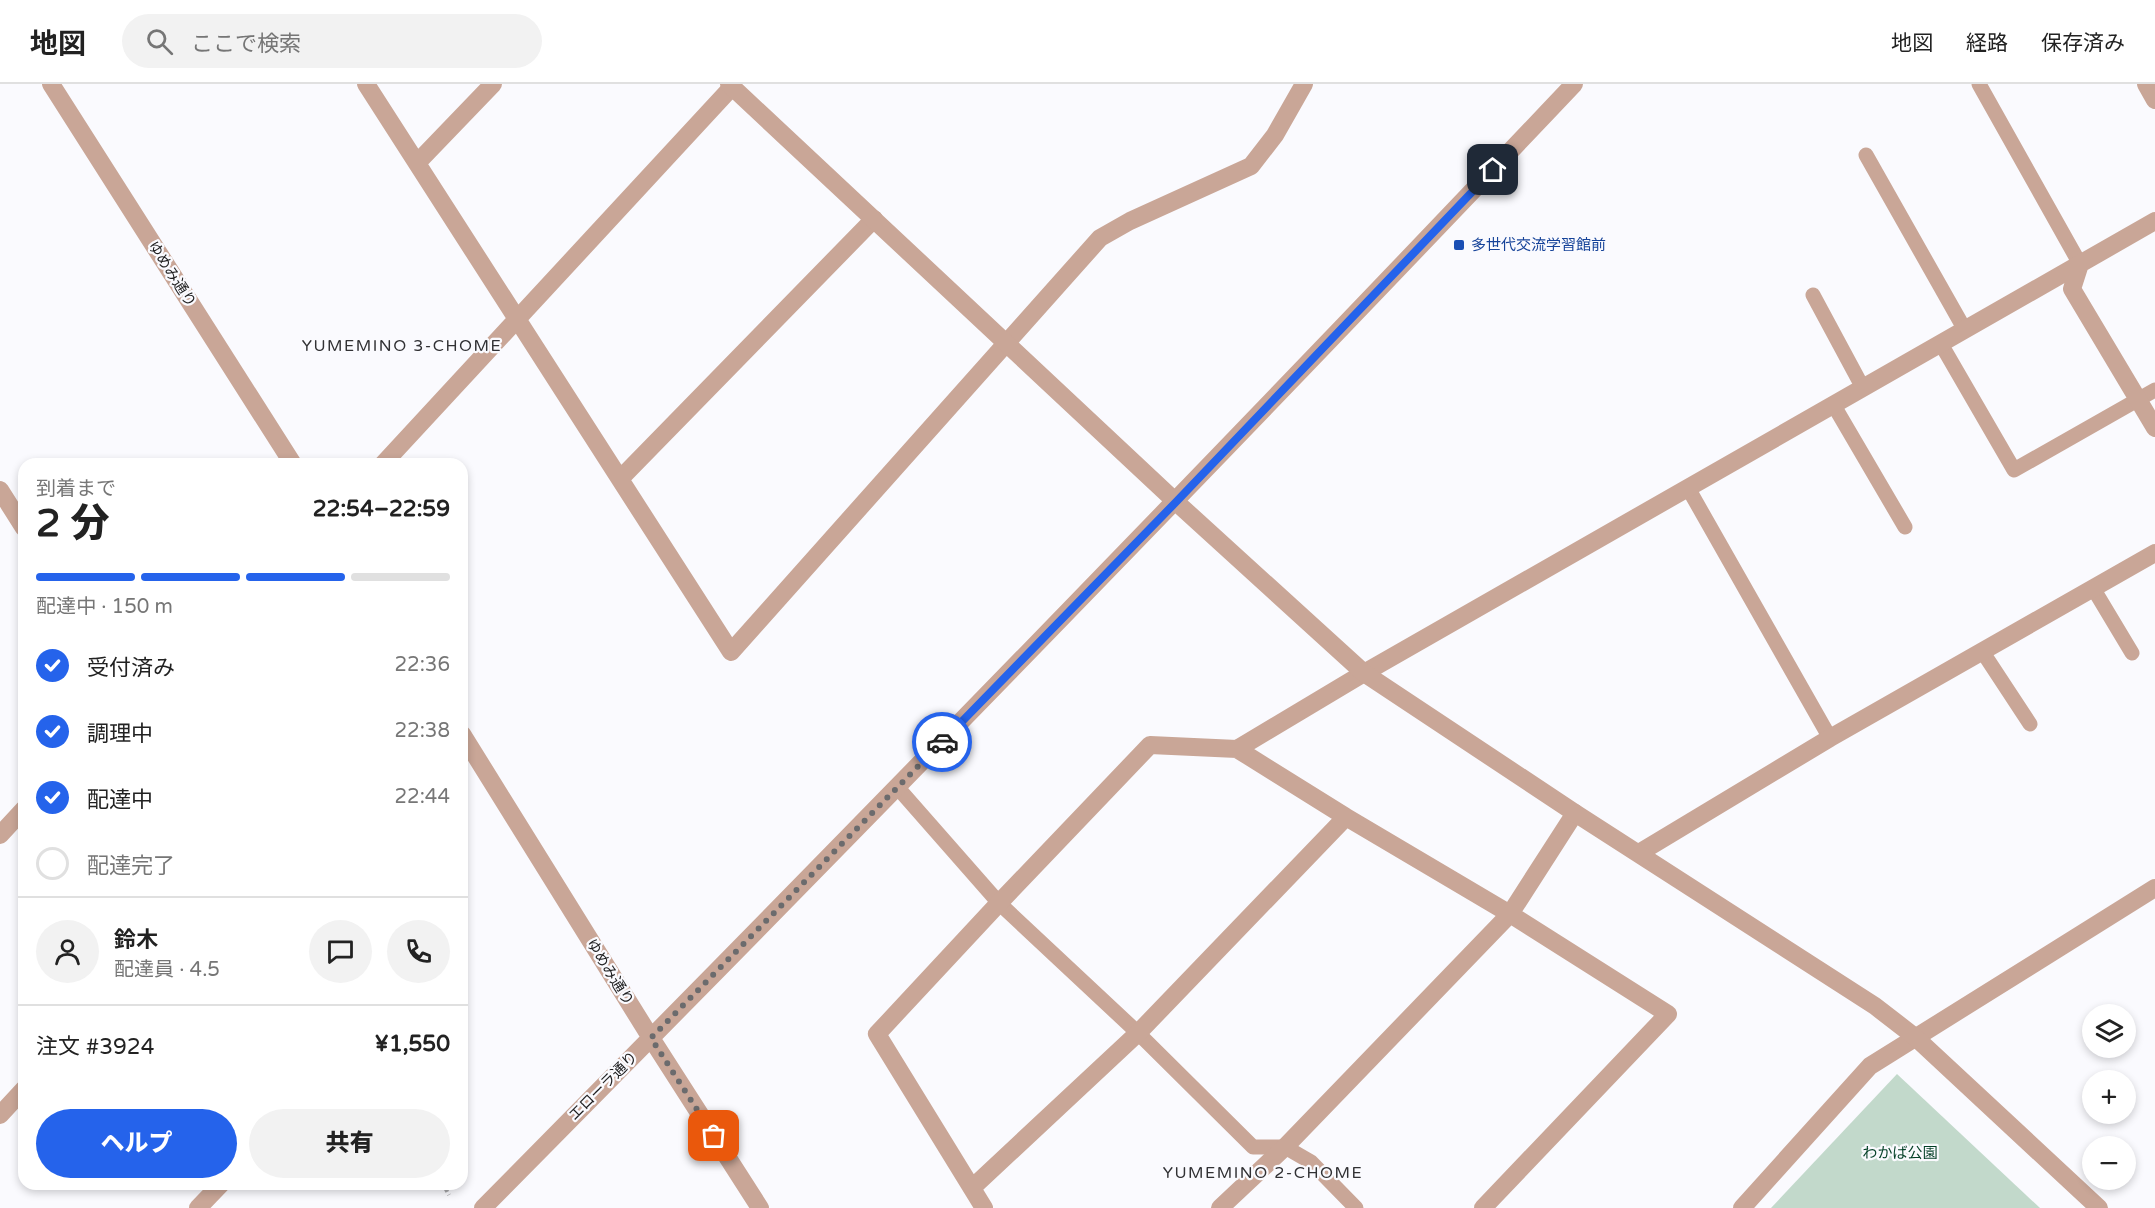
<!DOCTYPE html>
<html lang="ja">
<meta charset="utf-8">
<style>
body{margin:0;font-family:"Varela Round","Noto Sans JP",sans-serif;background:#f2f2f2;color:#222;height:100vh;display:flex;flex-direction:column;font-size:22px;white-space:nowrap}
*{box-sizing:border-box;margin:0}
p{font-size:20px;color:#767676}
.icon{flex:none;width:33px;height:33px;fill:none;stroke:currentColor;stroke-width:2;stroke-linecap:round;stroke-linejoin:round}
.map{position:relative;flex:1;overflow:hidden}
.details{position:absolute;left:18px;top:374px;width:450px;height:732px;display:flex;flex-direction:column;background:#fff;border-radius:18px;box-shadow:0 3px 9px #0003}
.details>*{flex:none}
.controls{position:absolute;left:2082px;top:920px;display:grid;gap:12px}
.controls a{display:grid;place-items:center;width:54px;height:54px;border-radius:50%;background:#fff;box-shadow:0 3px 9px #0003;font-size:30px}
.pin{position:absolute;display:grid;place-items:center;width:51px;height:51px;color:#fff;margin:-26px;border-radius:12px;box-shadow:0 3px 9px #0006}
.courier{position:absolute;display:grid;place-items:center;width:60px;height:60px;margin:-30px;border:4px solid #2563eb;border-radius:50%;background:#fff;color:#222;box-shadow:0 2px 8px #0007}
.overview em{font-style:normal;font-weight:800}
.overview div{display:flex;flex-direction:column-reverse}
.overview{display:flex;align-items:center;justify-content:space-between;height:102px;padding:0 18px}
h1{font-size:39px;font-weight:800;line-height:45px}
.bar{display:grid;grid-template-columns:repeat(4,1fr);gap:9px 6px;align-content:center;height:72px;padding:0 18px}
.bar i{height:8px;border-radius:4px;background:#e0e0e0}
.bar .on{background:#2563eb}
.bar p{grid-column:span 4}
.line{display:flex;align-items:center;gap:15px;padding:0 18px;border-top:2px solid #e0e0e0}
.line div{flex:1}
.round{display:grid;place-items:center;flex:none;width:63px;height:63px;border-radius:32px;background:#f2f2f2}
ol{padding:0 18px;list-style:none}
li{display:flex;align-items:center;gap:18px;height:66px}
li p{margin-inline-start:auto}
li .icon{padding:6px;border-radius:50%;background:#2563eb;color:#fff;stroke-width:4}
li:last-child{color:#767676}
li i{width:33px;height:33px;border:3px solid #e0e0e0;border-radius:50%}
.button{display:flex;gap:12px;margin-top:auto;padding:12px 18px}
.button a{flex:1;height:69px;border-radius:36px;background:#2563eb;color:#fff;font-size:24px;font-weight:800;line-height:69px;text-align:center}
.button a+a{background:#f2f2f2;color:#222}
header{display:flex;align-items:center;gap:36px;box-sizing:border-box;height:84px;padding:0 30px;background:#fff;border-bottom:2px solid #e0e0e0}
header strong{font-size:28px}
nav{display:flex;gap:33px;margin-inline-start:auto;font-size:21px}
.search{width:420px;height:54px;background:#f2f2f2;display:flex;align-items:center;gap:15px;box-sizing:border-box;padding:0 21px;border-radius:33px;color:#767676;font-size:22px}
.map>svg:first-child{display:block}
.green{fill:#c2d9cb}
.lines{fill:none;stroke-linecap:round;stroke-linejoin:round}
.path{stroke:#a8a8ab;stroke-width:4;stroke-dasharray:3 3;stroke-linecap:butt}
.service{stroke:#c9a697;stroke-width:15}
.minor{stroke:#c9a697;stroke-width:18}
.tertiary{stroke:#c9a697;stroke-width:18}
.done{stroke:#6b6b6d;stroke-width:6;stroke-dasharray:0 10.8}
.route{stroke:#2563eb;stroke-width:8}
.transit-dot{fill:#1a4fb4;stroke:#fafafe;stroke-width:2}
.labels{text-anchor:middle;stroke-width:4.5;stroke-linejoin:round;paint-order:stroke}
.transit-label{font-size:15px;fill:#164399;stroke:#fafafe;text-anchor:start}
.street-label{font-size:15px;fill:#1e1e1f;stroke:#fafafe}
.park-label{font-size:15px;fill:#023f25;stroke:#fafafe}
.neighbourhood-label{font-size:16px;letter-spacing:1.5px;fill:#313134;stroke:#fafafe}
</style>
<header>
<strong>地図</strong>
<div class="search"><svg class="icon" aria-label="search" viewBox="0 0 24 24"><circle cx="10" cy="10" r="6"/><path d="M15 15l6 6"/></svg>ここで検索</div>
<nav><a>地図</a><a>経路</a><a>保存済み</a></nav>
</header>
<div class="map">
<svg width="2155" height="1124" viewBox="0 0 2155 1124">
<rect width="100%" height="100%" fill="#fafafe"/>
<path class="green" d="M1897,990L2040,1124H1771Z"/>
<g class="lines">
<path class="path" d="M443,1100L449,1111"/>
<path class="service" d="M1979,0L2080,180
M1866,71L1965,246
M1813,211L1863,304
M1941,260L2014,386L2155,306
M1833,320L1905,443
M1688,404L1830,654
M2093,504L2132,569
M1982,567L2030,640
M898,704L999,819L1138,949L1253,1063H1285L1311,1078L1356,1124"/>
<path class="minor" d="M366,0L731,568L1100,154L1130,137L1251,82L1275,51L1304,0
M2146,0L2155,16
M417,79L493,0
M2080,180L2072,205L2155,344
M383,380L732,3
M620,395L874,135
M0,406L24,444
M1237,665L1364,589L2155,137
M0,751L24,725
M1639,769L1830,654L2155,469
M0,1031L24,1005
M972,1104L1138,949L1346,733
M198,1124L221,1100
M984,1124L877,950L999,819L1150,661L1237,665L1346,733L1510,830L1668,930L1483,1124
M1220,1124L1285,1063L1510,830L1575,729
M1742,1124L1870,982L2155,804"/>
<path class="tertiary" d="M51,0L293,380
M729,0L1176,418L1364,589L1575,729L1875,922L1915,953L2099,1124
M462,650L651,954L760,1124
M483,1124C850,753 1215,379 1574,0"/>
</g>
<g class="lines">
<path class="done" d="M714,1052L651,954L942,658"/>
<path class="route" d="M942,658L1176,418L1493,86"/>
</g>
<rect class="transit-dot" x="1453" y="155" width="12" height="12" rx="3"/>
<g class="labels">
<g class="transit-label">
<text x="1471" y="166">多世代交流学習館前</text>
</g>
<g class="street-label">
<text transform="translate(172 190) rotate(57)" y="5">ゆめみ通り</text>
<text transform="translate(610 888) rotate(58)" y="5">ゆめみ通り</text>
<text transform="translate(603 1002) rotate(-45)" y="5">エローラ通り</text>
</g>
<g class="park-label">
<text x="1900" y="1074">わかば公園</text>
</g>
<g class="neighbourhood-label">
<text x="402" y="267">YUMEMINO 3-CHOME</text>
<text x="1263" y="1094">YUMEMINO 2-CHOME</text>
</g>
</g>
</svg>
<div class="controls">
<a><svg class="icon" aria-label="layers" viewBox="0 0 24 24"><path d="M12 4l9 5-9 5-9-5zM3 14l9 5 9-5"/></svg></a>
<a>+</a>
<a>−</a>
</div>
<div class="pin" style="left:714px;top:1052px;background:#ea580c"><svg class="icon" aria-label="bag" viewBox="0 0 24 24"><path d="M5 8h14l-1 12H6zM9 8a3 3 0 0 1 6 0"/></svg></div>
<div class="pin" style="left:1493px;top:86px;background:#1f2937"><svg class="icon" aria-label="home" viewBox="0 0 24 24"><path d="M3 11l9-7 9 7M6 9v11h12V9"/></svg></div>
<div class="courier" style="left:942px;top:658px"><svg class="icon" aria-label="car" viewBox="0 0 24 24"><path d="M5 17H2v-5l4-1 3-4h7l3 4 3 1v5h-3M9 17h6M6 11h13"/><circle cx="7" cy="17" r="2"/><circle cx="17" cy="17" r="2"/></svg></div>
<section class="details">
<div class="overview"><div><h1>2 分</h1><p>到着まで</p></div><em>22:54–22:59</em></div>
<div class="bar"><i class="on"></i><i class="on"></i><i class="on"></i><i></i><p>配達中 · 150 m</p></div>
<ol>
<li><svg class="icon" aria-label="check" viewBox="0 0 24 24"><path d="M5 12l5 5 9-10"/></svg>受付済み<p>22:36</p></li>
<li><svg class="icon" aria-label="check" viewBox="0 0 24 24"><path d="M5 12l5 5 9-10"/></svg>調理中<p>22:38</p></li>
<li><svg class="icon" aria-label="check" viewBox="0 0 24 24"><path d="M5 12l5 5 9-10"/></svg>配達中<p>22:44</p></li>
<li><i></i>配達完了</li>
</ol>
<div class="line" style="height:108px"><a class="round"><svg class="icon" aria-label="person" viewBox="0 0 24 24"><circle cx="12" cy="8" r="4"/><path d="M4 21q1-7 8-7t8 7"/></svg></a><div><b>鈴木</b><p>配達員 · 4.5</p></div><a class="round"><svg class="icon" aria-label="chat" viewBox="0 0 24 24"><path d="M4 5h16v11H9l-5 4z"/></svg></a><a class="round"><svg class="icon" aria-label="phone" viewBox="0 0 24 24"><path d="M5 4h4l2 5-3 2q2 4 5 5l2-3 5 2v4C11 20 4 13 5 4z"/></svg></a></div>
<div class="line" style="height:78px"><div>注文 #3924</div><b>¥1,550</b></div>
<div class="button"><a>ヘルプ</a><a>共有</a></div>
</section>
</div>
